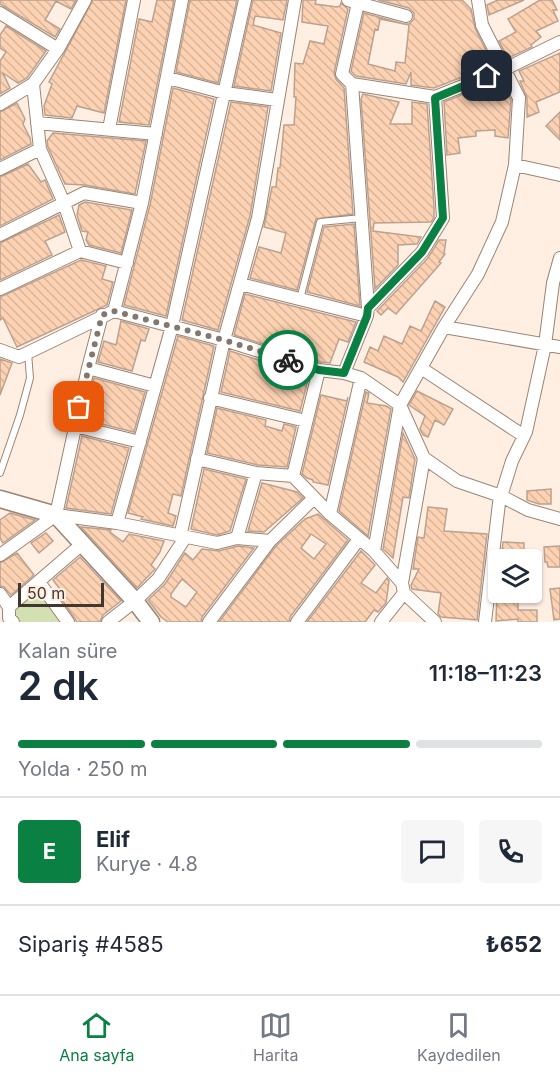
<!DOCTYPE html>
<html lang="tr">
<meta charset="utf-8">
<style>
body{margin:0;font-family:Inter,sans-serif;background:#f6f6f7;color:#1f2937;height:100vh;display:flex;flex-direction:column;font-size:22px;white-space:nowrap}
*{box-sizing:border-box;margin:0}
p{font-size:20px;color:#747a83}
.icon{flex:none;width:33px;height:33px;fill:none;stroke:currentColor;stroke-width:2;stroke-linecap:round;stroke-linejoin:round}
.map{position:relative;height:622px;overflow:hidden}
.side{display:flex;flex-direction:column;background:#fff;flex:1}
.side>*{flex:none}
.controls{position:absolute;left:488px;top:549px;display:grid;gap:12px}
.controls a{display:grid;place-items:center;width:54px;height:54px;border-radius:6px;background:#fff;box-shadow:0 2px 4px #0004;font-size:30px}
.scale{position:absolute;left:18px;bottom:15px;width:86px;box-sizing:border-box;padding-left:6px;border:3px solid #41372f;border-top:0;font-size:16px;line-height:21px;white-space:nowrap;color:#41372f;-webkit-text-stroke:4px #ffefe3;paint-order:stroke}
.pin{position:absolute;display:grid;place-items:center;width:51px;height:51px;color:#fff;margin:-26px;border-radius:12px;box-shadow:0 3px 9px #0006}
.courier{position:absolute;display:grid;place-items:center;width:60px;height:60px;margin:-30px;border:4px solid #0b8043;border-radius:50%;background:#fff;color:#222;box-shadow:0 2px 8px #0007}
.summary em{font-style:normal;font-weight:600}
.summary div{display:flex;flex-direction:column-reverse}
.summary{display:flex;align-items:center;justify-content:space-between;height:102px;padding:0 18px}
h1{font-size:39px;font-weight:600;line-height:45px}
.bar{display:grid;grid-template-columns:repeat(4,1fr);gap:9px 6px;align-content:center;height:72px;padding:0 18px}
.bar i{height:8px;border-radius:4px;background:#e0e1e3}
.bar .current{background:#0b8043}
.bar p{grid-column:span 4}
.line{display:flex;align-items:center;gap:15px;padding:0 18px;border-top:2px solid #e0e1e3}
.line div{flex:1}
.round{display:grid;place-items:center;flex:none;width:63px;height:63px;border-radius:6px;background:#f6f6f7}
.tabs{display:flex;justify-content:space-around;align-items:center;height:84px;border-top:2px solid #e0e1e3;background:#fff;font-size:16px;color:#747a83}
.tabs a{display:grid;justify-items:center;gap:3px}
.tabs .current{color:#0b8043}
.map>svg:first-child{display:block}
.green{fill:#d3e1b2}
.building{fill:url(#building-back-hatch);stroke:#bba290;stroke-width:1.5;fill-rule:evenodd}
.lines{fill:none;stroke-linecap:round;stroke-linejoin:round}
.service-casing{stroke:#9c8472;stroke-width:8}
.minor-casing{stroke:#9c8472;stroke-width:14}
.secondary-casing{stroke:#9c8472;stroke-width:19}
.service{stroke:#fff;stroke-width:6}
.minor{stroke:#fff;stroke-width:12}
.secondary{stroke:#fff;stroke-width:16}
.done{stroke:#84776e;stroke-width:6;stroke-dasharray:0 10.8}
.route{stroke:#0b8043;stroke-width:8}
</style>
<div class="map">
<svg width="560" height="622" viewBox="0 0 560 622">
<defs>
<pattern id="building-back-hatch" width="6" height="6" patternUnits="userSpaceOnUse" patternTransform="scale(1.5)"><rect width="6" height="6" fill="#fdd2b3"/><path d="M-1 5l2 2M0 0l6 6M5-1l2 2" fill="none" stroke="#dab59a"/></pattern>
</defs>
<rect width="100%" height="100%" fill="#ffefe3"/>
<path class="green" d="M38,590L60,622H20L12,612Z"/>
<path class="building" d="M0,0H76L71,9L56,1L45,20L60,29L55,37L0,4Z
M93,0H126L104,113L77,106L72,118L45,115L44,106L52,84L49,82Z
M157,0H174L149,125L119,122L139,19L152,22Z
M190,0H237L218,83L176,72Z
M253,0H287L283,20L255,16L253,25L281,33L271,91L234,86Z
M303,0H316L315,4L337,7L340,6L341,3L348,9L334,73L336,79L344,88L353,214L316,219L297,290L250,278L259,247L281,253L286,233L264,227L272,187H276L278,168H280L284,125H294L296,97H294L295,63L303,64L310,41L324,44L328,26L302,22Z
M378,0H462L471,9L475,28L493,65L434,88L411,85V72L406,84L356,76L351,71L364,13L404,24H409L414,19V13L409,8ZM380,19L409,25L405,63L396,62L395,71L368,64L375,29L378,30Z
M498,0H524L489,15L487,5Z
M540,0H552L557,10H553L558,21L536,31L541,37L531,45L532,47L508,58L499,41L516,32L508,19Z
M6,26L46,51L27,78L18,83L3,73L10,88L0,94V61L6,52L0,48V35Z
M560,53V92L536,102L539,112L527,117V98L520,81H524L519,71Z
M496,81H501L511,100L508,138L495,136V130L476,131V136L458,138L460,153L447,155L444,102Z
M173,88L214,99L166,316L124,305L150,205Z
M363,94L399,102L390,124H412V102L427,104L434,207V218L431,222L374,223L373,231L421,237L417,244L398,245V265L375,289L361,99Z
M231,102L268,107L250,216L218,330L182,320Z
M17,103L25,119L23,124L30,138L31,144L0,160V112Z
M560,112V140L546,126Z
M53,133L146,141L135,194L85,185L65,184L48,147L47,141Z
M28,164L41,182L45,180L53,199L0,226V177Z
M85,202L132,210L121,253L89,245L86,240L88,232L82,231L77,215L79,205Z
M59,215L65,232L45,241L52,255L0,280V243Z
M354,224L360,306L307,292L324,227Z
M439,240H446L444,253L445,254L439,262L441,263L396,314L388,308L381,315L377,311L428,258Z
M81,260L106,266L102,279L113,282L107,305L17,347L3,318L0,320V297Z
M245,294L356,322L348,342L339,339L330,363L321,362L234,335Z
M435,301L445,307L403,382L398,377L364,362L370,347L378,351L384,336L402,344L410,326L421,331Z
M121,321L149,329L145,341L141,340L132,371L98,362L104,341L116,345Z
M178,336L214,346L181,496L173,494L168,513L176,516L173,526L141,519L143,517L128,513Z
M230,351L309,376L300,411L221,392Z
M0,359L12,363L0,395Z
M94,378L145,392L134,432L85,420Z
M417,391L453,409L444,425L435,420L428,437L423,435L420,429L425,416L409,405Z
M366,392L369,393L367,403L386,406L391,409L368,536L339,511Z
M321,395L347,401L348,397L328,485L313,482V480L307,478L302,474Z
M217,408L266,420L265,426L282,431L284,424L296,427L287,467L258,465L207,453Z
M403,433L415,459L409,498L403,497L393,558L383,549Z
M82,436L129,448L111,514L66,508Z
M204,469L246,479L230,531L217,535L191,529Z
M262,483L297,492L303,498L264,532L248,531Z
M551,489V504H539L527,500V491Z
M428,507L447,509L444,531L487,534L477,620L441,617L438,614L441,593L412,589L411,585L419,569H413L418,537L424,538Z
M10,513L35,520L3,543L0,538V520Z
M318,514L348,540L290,617L289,622H219L276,546L305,519ZM311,534L326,544L314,559L301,548Z
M81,527L111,530L110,532L123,542L129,534L164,541L160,552L151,565L155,569L137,588Z
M46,533L53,541L39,553L31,543Z
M503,542L524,543V560H501Z
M238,546L254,548L202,617L201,622H168L161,617L148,600L165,584L185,553L193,560L202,549L219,551ZM182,579L197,592L186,607L171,597V594Z
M560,546V567H548L547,562H545L544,547Z
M361,551L375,565L361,583L376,593L387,578L389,581L386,603L378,612L374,610L365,622H307Z
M17,553L34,575L11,595L4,587L0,586V563Z
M80,557L121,601L103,615L100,622H77L60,597L64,594L53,580Z
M560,588V619L554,620L550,589Z
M497,592H518V610H537V622H518V619L496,621Z"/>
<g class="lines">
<defs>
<path id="service" d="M300,299L320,222L362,218
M0,473L20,415L30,378L28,353"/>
<path id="minor" d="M348,0L358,3L342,74L352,84L435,97L505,69L560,42
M358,3L406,16
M0,13L58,49
M168,78L225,93L277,100
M352,84L368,308L367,316L344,373L319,370L293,476L330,514L374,551L402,583L404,593L435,622
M0,104L33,84L58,49L85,0
M37,123L156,134
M109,129L134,0
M40,149L64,203L80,251
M515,165L560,175
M0,169L40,149L33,84
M0,235L84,193L142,203
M240,284L367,316
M0,289L80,251L127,263
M368,308L422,252L443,218L435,97
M114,311L224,340L319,370
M444,327L560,347
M0,350L19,357L114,311L142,203L182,0
M88,368L155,386
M421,368L524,436
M344,373L361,378L400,405L424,458L457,481L501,496L528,510L560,519
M210,398L306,421
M75,426L140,442
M197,459L256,473L293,476
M330,514L361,378
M56,515L88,368L102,315
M117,523L172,326L245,0
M180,537L224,340L258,218L295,0
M237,538L256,473
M374,551L400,405L444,327L478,274L502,222L515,165L519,98L482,25L478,0
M0,555L56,515L117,523L217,543L237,538L270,541L314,498
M39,582L68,622
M402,583L424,458
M0,594L9,607V618L13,622
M9,607L82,544
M108,622L135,601L158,579L185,538
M209,622L270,541
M297,622L359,539
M381,622L404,593
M485,622L499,503L512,461L526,432L545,345L553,283L560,258"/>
<path id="secondary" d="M0,499L56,515L135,601L151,622"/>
</defs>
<use href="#service" class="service-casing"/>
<use href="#minor" class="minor-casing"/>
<use href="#secondary" class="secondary-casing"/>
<use href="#service" class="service"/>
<use href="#minor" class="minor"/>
<use href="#secondary" class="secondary"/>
</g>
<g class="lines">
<path class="done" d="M79,407L102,315L114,311L224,340L288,360"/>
<path class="route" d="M288,360L319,370L344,373L367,316L368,308L422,252L443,218L435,98L487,76"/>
</g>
</svg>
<div class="controls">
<a><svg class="icon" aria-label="layers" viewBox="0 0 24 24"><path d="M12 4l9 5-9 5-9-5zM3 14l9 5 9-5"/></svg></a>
</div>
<div class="scale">50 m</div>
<div class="pin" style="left:79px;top:407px;background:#ea580c"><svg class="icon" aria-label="bag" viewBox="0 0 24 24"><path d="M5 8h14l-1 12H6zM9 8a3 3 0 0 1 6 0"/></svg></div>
<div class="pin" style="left:487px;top:76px;background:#1f2937"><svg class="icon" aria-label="home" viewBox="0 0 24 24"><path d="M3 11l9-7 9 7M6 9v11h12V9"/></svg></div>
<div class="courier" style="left:288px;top:360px"><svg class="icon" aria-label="bike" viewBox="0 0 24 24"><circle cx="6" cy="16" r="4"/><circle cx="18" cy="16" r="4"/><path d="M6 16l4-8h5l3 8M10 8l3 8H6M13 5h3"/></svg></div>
</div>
<section class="side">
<div class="summary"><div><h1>2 dk</h1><p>Kalan süre</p></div><em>11:18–11:23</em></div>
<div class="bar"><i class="current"></i><i class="current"></i><i class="current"></i><i></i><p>Yolda · 250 m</p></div>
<div class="line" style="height:108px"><b class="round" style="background:#0b8043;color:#fff">E</b><div><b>Elif</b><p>Kurye · 4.8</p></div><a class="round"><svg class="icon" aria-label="chat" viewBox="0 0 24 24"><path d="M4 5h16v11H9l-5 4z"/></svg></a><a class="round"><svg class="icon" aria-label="phone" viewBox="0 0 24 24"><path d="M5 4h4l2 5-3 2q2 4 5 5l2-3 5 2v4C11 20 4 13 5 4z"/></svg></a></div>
<div class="line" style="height:78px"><div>Sipariş #4585</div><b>₺652</b></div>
</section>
<nav class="tabs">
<a class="current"><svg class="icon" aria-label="home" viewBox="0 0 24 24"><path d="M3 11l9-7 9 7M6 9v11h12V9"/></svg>Ana sayfa</a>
<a><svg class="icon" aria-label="map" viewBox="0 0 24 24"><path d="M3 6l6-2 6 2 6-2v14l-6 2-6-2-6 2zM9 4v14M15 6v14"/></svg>Harita</a>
<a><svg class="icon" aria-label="saved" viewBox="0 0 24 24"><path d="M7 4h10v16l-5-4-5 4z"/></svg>Kaydedilen</a>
</nav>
